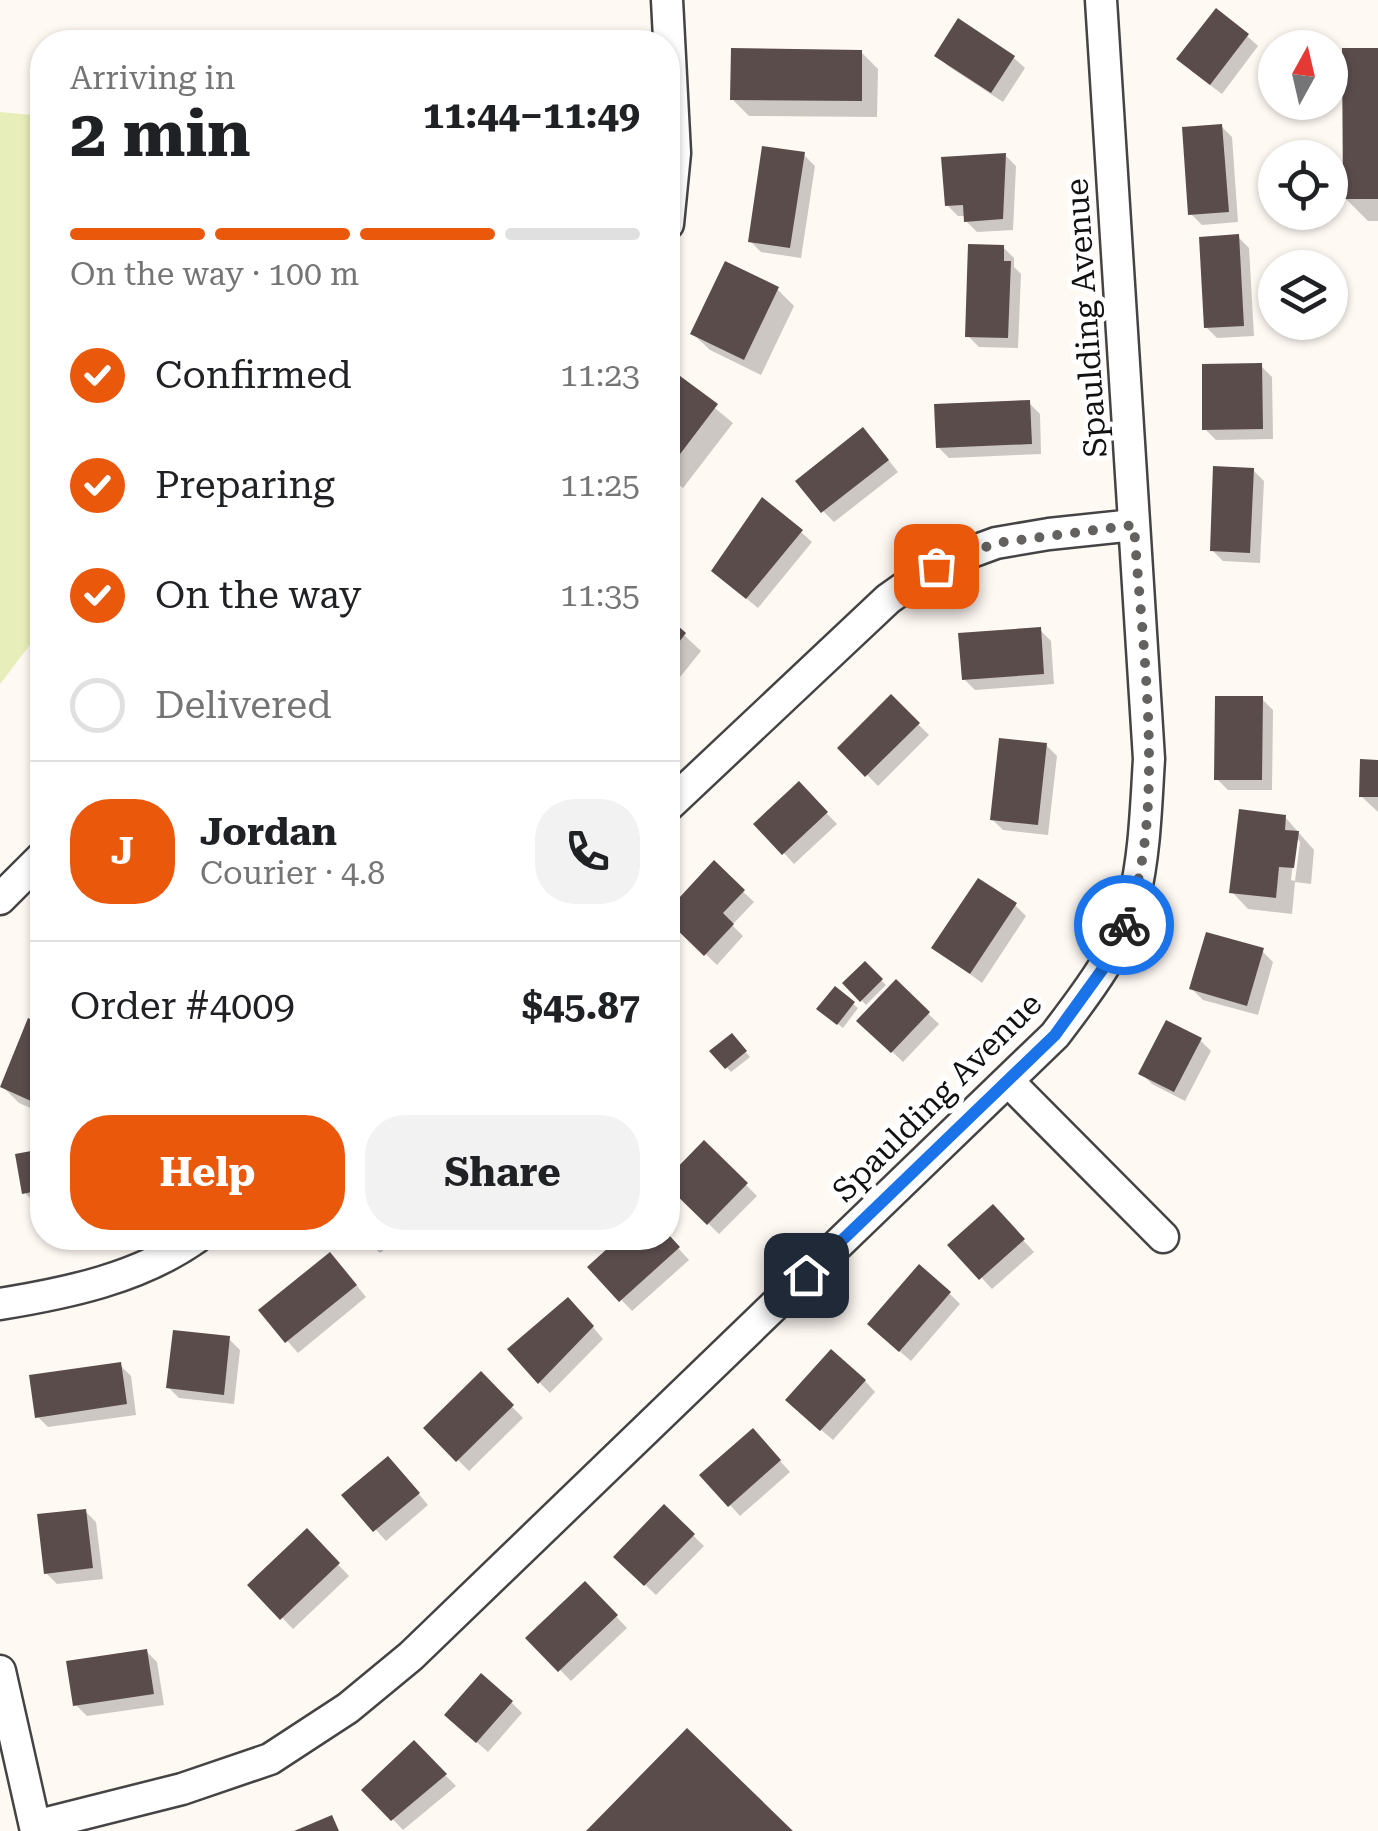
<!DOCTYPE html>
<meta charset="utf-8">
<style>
body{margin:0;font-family:"Roboto Serif",serif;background:#f2f2f2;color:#202124;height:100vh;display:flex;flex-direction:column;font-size:38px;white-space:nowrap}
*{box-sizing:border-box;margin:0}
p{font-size:32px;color:#757577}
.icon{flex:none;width:55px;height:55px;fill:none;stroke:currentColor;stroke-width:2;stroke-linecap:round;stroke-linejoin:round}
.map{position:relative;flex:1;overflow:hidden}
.drawer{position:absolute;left:30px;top:30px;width:650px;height:1220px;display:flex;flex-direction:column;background:#fff;border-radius:40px;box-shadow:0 2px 8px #0004}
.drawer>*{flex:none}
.needle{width:65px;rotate:8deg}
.buttons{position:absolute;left:1258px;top:30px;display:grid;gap:20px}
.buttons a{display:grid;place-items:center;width:90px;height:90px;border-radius:50%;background:#fff;box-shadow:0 2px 8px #0004;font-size:50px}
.pin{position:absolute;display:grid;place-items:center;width:85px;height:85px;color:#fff;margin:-42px;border-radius:20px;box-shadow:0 5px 15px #0006}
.courier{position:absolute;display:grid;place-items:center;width:100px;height:100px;margin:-50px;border:8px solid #1a73e8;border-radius:50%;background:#fff;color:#222;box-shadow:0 2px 12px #0007}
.head em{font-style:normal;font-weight:700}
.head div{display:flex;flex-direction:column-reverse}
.head{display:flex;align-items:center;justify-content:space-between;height:170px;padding:0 40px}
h1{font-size:65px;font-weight:700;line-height:75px}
.bar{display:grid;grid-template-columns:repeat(4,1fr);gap:15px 10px;align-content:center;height:120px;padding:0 40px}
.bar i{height:12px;border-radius:8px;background:#e0e0e0}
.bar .on{background:#ea580c}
.bar p{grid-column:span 4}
.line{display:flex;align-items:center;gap:25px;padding:0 40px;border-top:2px solid #e0e0e0}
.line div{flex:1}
.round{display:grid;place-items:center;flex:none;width:105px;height:105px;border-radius:40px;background:#f2f2f2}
ol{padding:0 40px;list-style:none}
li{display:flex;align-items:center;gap:30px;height:110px}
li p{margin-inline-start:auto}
li .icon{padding:10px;border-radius:50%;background:#ea580c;color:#fff;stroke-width:4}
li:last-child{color:#757577}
li i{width:55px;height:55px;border:5px solid #e0e0e0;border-radius:50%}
.action{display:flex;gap:20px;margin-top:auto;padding:20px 40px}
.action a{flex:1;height:115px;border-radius:40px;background:#ea580c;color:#fff;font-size:40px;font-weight:700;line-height:115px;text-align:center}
.action a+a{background:#f2f2f2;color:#202124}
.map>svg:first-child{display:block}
.green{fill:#e7eeb9}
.shadow{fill:#0003;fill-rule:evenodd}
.building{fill:#5b4c4c}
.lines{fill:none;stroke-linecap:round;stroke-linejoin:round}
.minor-casing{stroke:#444;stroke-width:35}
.minor{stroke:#fff;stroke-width:30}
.done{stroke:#646260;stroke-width:10;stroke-dasharray:0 18}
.route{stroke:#1a73e8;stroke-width:12}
.labels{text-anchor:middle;stroke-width:10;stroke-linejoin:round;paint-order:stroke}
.street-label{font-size:32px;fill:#111;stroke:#fff}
</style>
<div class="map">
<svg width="1378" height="1831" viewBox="0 0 1378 1831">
<rect width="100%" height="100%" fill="#fff9f4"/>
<path class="green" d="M0,112L42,116V629L0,684Z"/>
<path class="shadow" d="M1247,36L1258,46L1222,94L1190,70Z
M1378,51V221H1368L1345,198Z
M861,52L878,69L877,117L749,116L732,99Z
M937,55L1014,58L1025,68L1003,102L948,66Z
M1221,126L1232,137L1238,222L1202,225L1191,214Z
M804,155L815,166L801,258L761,252L750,241Z
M1006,156L1016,166L1013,230L977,232L966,221V216H958L947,205Z
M1238,237L1249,248L1254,336L1217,338L1206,327Z
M1003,247L1014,258V267L1021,274L1018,348L979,347L968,336Z
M777,289L794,306L761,375L710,350L693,334Z
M1261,366L1272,377L1273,439L1216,440L1205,429Z
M676,376L733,423L683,488L668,476V388Z
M1029,403L1040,414L1041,454L949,458L938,447Z
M873,441L898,472L834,522L823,511Z
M1253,470L1264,481L1260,563L1223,561L1212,550Z
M801,532L812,542L758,608L725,581Z
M668,620L701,651L668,692Z
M1040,630L1051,641L1054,684L975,690L964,679Z
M892,698L929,735L878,786L841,748Z
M1262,699L1273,710L1272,790H1228L1217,779Z
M1046,745L1057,756L1048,835L1003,830L992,819Z
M1378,762V812L1361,796Z
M799,785L837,824L794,864L757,824Z
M1285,817L1314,850L1311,884L1295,882L1292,914L1248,909L1232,892ZM1296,837L1300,842L1295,881L1291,880Z
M714,864L754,902L732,925L743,936L717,965L668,918V913Z
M1015,905L1026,916L982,983L935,948Z
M1262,951L1273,962L1258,1015L1203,1000L1192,989Z
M865,964L886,985L866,1005L845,983Z
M896,983L939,1024L903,1062L860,1021Z
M835,989L858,1008L843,1028L824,1013Z
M30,1021L42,1027V1113L19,1103L2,1086Z
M731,1036L750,1057L731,1072L713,1052Z
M1200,1040L1211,1051L1185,1101L1152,1084L1141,1073Z
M704,1143L757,1196L719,1234L668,1184Z
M42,1151V1203L36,1204L25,1193L18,1156Z
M1003,1218L1034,1252L992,1289L951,1245Z
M668,1237L689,1260L632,1311L590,1267L623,1238Z
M365,1238H399L380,1253Z
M341,1266L366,1297L298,1353L261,1311Z
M950,1294L960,1304L911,1361L881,1335Z
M579,1311L603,1339L550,1393L539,1382Z
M229,1339L240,1350L234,1404L179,1398L168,1387Z
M120,1365L131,1376L136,1415L48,1427L37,1416Z
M481,1375L523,1418L469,1471L426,1428Z
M865,1381L875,1392L833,1440L799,1411Z
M763,1442L790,1472L740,1516L730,1505Z
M399,1470L428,1505L386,1541L345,1495Z
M664,1507L704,1546L656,1595L616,1557Z
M85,1511L96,1522L103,1579L57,1584L46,1573Z
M307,1532L349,1576L293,1629L251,1585Z
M585,1584L627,1628L571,1681L529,1638Z
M146,1651L157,1662L164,1705L87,1716L76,1705Z
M511,1702L522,1713L488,1752L458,1726Z
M414,1744L456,1786L403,1830L365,1790Z"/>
<path class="building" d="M1216,8L1249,34L1210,85L1176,59Z
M958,18L1015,56L991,93L934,56Z
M731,48L862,50V101L730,100Z
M1342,48H1378V199H1343Z
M1222,124L1229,212L1188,215L1182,127Z
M762,146L805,152L790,248L748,242Z
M1006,153L1003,219L964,222L963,205L945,206L941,157Z
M1239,234L1244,326L1204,328L1199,237Z
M968,244L1004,245V261H1011L1008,338L965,337Z
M725,261L779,287L744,360L690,334Z
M1262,363L1263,429L1202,430V364Z
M676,373L718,404L668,470V383Z
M1030,400L1032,444L936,448L934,404Z
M863,427L889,460L821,513L795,481Z
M1213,466L1254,468L1250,553L1210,551Z
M762,497L803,530L746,599L711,571Z
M668,617L686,633L668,656Z
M1041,627L1044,674L962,680L958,633Z
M891,694L920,723L865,777L837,748Z
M1215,696H1263L1262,780H1214Z
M999,738L1047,743L1038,825L990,820Z
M1360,759L1378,760V797H1359Z
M799,781L828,812L782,855L753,824Z
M1239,809L1286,815L1285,830L1299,831L1294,868L1279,867L1276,898L1229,893Z
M714,860L745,890L723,913L734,924L704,956L668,921V910Z
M978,878L1017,903L970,974L931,948Z
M1206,932L1264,948L1247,1006L1189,989Z
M865,961L883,979L860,1002L842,983Z
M896,979L930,1012L891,1053L856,1021Z
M835,986L855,1002L837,1025L816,1009Z
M28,1018L42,1024V1106L0,1087Z
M1166,1020L1202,1038L1174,1092L1138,1074Z
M732,1033L747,1051L725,1069L709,1051Z
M704,1140L748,1183L707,1225L668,1187V1177Z
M42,1149V1190L22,1194L15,1154Z
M993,1204L1025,1239L979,1280L947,1245Z
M668,1234L680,1247L619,1302L587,1267L619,1238H668Z
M330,1252L357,1285L285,1343L258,1310Z
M919,1264L951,1292L899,1352L867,1324Z
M568,1297L594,1326L538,1384L507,1349Z
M173,1330L230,1336L224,1395L166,1388Z
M831,1349L866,1380L820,1431L785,1400Z
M121,1362L127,1404L35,1418L29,1375Z
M481,1371L514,1405L456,1462L423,1428Z
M753,1428L781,1460L728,1507L699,1475Z
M388,1456L420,1493L373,1532L341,1495Z
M664,1504L695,1534L644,1586L613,1557Z
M86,1509L93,1568L44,1574L37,1514Z
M307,1528L340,1563L280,1620L247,1585Z
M585,1581L618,1615L558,1672L525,1638Z
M147,1649L154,1694L73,1706L66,1661Z
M481,1673L513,1701L476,1743L444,1715Z
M687,1728L793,1831H586Z
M414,1740L447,1774L391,1821L361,1790Z
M332,1815L339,1831H294Z"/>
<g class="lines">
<defs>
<path id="minor" d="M667,0L675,153L668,224
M668,806L888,599L936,565L996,543L1049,534L1134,525
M0,899L42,857
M1008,1081L1163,1237
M0,1304C68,1293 139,1278 196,1238
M0,1671L36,1831
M35,1826L182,1789L270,1759L348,1708L411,1656L1055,1035C1086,994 1121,950 1134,899C1145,853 1146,806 1149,759L1101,0"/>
</defs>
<use href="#minor" class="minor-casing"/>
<use href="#minor" class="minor"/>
</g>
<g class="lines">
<path class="done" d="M936,566L996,543L1134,525C1141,639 1169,820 1124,925"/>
<path class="route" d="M806,1275L1055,1035L1107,963L1124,925"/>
</g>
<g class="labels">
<g class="street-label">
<text transform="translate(1086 318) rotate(-94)" y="11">Spaulding Avenue</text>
<text transform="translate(937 1097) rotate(-45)" y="11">Spaulding Avenue</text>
</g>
</g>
</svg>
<div class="buttons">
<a><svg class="needle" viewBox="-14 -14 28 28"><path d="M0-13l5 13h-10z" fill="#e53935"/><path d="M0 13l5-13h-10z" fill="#757577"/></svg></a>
<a><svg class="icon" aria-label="locate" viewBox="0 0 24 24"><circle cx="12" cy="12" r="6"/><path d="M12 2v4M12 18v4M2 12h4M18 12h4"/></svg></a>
<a><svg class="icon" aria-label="layers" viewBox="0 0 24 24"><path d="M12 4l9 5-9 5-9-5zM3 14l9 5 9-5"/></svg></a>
</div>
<div class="pin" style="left:936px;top:566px;background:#ea580c"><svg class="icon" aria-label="bag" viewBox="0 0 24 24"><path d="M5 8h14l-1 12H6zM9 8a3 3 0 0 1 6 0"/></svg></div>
<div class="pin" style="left:806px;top:1275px;background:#1f2937"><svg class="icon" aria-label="home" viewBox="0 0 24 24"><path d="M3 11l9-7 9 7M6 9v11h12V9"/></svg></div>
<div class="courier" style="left:1124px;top:925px"><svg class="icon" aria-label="bike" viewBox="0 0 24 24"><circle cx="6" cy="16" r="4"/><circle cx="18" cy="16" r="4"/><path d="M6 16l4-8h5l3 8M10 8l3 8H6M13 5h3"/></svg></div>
<section class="drawer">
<div class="head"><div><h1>2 min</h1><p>Arriving in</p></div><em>11:44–11:49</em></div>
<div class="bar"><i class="on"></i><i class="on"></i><i class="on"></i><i></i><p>On the way · 100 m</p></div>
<ol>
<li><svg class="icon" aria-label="check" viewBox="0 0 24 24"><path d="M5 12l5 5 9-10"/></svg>Confirmed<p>11:23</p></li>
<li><svg class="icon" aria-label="check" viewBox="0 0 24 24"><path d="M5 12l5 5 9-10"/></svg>Preparing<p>11:25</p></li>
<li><svg class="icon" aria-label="check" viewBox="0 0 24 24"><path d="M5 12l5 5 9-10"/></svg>On the way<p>11:35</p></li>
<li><i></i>Delivered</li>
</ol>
<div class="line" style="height:180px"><b class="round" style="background:#ea580c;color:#fff">J</b><div><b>Jordan</b><p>Courier · 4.8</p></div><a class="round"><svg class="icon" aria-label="phone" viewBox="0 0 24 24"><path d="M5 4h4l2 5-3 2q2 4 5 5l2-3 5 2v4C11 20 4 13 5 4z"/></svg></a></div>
<div class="line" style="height:130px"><div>Order #4009</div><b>$45.87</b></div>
<div class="action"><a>Help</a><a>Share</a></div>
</section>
</div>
